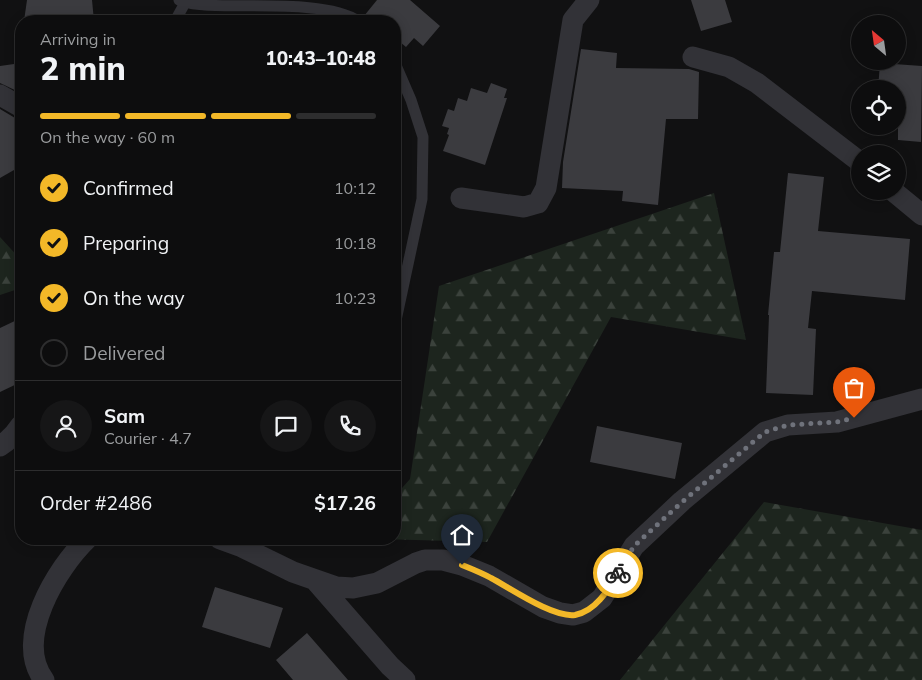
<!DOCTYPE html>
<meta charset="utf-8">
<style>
body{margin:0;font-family:Mulish,sans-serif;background:#161617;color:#f1f3f6;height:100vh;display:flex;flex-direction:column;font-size:19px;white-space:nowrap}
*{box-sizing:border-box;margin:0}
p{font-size:16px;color:#9a9c9e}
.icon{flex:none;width:28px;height:28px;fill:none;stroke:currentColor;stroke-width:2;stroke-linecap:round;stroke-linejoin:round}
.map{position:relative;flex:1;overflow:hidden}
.side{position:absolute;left:15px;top:15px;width:386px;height:530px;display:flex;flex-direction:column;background:#0d0d0e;border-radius:20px;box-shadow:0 2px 12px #0003,0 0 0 1px #2d2d2e}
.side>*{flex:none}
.needle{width:32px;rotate:331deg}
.fabs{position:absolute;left:851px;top:15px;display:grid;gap:10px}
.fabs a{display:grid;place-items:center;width:55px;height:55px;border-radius:50%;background:#0d0d0e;box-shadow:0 2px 12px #0003,0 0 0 1px #2d2d2e;font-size:25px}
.pin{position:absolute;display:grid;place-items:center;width:42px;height:42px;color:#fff;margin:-51px -21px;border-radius:50% 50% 50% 0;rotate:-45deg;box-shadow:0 0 5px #0007}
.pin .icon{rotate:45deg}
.courier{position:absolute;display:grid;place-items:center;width:50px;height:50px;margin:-25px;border:4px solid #f3b828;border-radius:50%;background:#fff;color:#222;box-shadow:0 1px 6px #0007}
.summary em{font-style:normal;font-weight:800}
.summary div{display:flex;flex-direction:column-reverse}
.summary{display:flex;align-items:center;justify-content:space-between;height:85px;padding:0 25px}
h1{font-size:32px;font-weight:800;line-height:38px}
.bar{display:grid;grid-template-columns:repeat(4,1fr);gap:8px 5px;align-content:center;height:60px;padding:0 25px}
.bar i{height:6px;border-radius:4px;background:#2d2d2e}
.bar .selected{background:#f3b828}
.bar p{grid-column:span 4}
.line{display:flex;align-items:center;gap:12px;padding:0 25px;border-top:1px solid #2d2d2e}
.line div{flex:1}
.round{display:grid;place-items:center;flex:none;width:52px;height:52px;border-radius:26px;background:#161617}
ol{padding:0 25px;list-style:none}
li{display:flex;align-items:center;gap:15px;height:55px}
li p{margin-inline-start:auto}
li .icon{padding:5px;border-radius:50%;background:#f3b828;color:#111;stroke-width:4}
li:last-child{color:#9a9c9e}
li i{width:28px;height:28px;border:2px solid #2d2d2e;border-radius:50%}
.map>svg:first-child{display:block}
.forest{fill:url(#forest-firs)}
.building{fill:#3b3b3f}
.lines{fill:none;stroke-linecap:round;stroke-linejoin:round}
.lane{stroke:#323237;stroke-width:11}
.street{stroke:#323237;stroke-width:21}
.done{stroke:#6f727b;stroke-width:5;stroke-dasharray:0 9}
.route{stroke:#f3b828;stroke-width:6}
</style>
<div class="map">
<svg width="922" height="680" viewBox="0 0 922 680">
<defs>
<pattern id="forest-firs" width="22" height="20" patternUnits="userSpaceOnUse" patternTransform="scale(1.25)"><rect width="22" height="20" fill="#1d251e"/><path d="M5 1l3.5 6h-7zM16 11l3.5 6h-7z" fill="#3b423c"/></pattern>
</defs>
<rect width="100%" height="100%" fill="#111112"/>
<path class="forest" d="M714,193L746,340L611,317L487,542L380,539H395V496L410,479L439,286Z
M0,237L21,260V288L0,295Z
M764,502L922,530V680H620Z"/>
<path class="building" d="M27,0H92L94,21H24Z
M377,0H410L440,26L423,46L414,38L406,47L395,38V21H365L364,16Z
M691,0H725L732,22L701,31Z
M581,49L617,53L616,68L689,69L699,72L698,119H666L658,205L622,201L623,191L562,188L563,162Z
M21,63V93L0,83V66Z
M880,63L922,66L921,142L898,140V89H878Z
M491,83L507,89L504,98H507L485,165L443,151L449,135L447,134L449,128L442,126L448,109L454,111L458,98L467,101L471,88L487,93Z
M0,109L15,118L21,119V166L0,178Z
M788,173L824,177L818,231L910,239L905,300L812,291L808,328L816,329L813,395L766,393L769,315H768L774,252H780Z
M21,318V382L0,392V328Z
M597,426L682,443L675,479L590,462Z
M215,587L283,608L270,648L202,627Z
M307,633L348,680H293L276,660Z"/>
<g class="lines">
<path class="lane" d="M179,0C187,4 196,4 205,5C246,8 327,0 358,21
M175,21L185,3
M395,63L411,100L423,137L422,199L395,325"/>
<path class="street" d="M693,57L729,67L757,83L860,162
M0,95L21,107
M893,191L922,215
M461,198L524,207L538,203L546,188L573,20L589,0
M0,446C10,440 15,434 21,425
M220,539L242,547L293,572L336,587L353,588L377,583L416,563L425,560H443L462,565L489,576L543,607L560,613L573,615L584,612L602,598L634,546L682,501L765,432L788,425L837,422L922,399
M315,580L390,666L405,680
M44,680C13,639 57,568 87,539"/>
</g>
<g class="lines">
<path class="done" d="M618,573L634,546L682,502L765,432L788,425L837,422L854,418"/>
<path class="route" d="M462,565C472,569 482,573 491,578C510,588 553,618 575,615C596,611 608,590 618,573"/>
</g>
</svg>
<div class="fabs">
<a><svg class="needle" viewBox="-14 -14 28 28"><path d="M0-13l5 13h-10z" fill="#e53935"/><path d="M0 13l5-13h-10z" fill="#9a9c9e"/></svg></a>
<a><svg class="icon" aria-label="locate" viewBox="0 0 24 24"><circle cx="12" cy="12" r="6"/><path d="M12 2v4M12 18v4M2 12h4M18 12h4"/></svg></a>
<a><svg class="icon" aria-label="layers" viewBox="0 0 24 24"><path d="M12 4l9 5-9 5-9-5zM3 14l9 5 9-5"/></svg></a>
</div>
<div class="pin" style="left:854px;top:418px;background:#ea580c"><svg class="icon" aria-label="bag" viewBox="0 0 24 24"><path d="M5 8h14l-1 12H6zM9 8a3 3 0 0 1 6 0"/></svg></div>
<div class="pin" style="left:462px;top:565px;background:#1f2937"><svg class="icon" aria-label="home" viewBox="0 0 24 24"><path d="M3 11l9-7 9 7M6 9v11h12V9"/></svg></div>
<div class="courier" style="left:618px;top:573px"><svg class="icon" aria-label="bike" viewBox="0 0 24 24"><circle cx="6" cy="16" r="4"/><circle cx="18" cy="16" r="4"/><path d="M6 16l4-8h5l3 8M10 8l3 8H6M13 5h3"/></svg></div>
<section class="side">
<div class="summary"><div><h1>2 min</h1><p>Arriving in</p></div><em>10:43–10:48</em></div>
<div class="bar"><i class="selected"></i><i class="selected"></i><i class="selected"></i><i></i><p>On the way · 60 m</p></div>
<ol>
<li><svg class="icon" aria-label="check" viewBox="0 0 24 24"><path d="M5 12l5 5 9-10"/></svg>Confirmed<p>10:12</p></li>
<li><svg class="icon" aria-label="check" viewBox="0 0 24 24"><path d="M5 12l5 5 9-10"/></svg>Preparing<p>10:18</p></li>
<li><svg class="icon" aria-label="check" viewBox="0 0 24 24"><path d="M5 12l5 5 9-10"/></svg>On the way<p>10:23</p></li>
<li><i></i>Delivered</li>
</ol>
<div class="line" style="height:90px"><a class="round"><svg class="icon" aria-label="person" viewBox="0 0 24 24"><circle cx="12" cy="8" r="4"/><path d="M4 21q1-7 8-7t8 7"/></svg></a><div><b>Sam</b><p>Courier · 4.7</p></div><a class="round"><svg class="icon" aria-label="chat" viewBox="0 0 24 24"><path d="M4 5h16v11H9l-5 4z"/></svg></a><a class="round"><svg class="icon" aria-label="phone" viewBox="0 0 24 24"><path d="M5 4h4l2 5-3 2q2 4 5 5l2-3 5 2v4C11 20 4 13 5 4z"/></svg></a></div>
<div class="line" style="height:65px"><div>Order #2486</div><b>$17.26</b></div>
</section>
</div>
